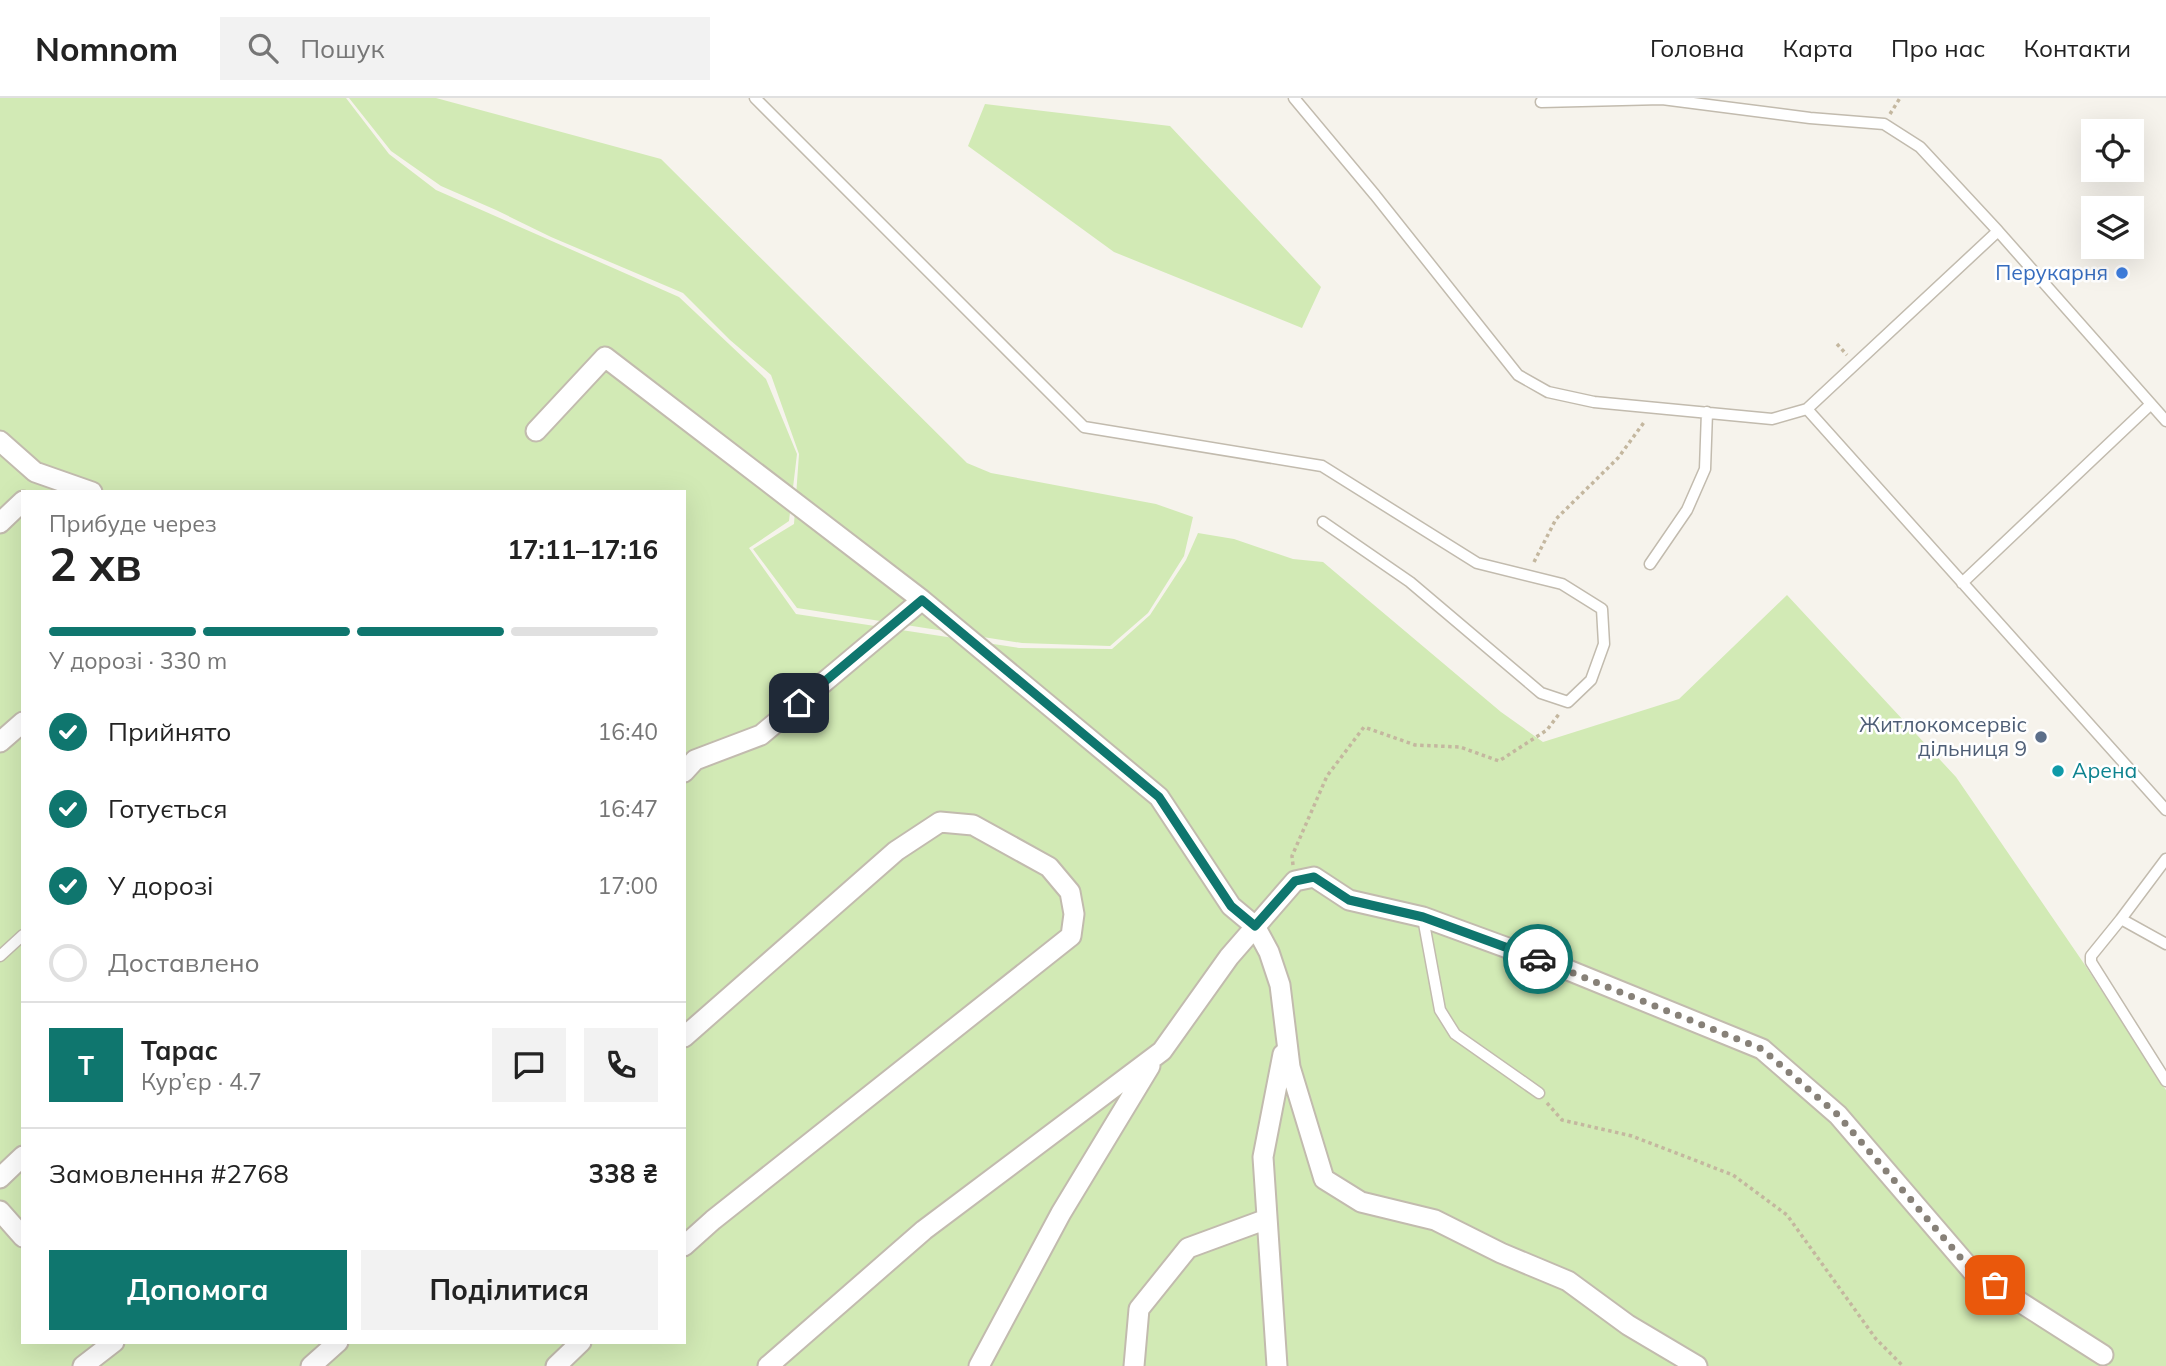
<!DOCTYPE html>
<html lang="uk">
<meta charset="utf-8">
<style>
body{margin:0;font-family:Mulish,sans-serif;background:#f2f2f2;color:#222;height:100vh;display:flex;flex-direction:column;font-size:26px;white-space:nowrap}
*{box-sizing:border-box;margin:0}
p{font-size:23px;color:#767676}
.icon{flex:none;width:38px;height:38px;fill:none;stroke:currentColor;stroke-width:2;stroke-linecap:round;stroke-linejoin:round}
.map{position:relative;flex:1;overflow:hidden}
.drawer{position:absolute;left:21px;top:392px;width:665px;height:854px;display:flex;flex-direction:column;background:#fff;border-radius:0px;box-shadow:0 7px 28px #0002}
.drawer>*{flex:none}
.buttons{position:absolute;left:2081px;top:21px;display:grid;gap:14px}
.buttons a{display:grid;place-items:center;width:63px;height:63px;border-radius:0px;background:#fff;box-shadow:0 7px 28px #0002;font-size:35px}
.pin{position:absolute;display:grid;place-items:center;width:60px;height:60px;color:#fff;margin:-30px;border-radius:14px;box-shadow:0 4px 10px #0006}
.courier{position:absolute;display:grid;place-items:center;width:70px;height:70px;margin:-35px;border:5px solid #0f766e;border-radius:50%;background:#fff;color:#222;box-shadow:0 2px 9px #0007}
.head em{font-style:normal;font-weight:700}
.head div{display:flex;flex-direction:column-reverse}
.head{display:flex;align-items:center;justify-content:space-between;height:119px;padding:0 28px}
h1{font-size:46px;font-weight:700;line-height:52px}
.bar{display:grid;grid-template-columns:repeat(4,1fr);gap:10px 7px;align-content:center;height:84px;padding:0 28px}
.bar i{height:9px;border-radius:5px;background:#e0e0e0}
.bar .active{background:#0f766e}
.bar p{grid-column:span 4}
.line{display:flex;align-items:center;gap:18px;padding:0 28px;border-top:2px solid #e0e0e0}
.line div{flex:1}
.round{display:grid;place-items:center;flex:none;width:74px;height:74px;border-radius:0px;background:#f2f2f2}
ol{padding:0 28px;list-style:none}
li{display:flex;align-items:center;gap:21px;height:77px}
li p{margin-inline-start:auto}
li .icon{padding:7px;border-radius:50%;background:#0f766e;color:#fff;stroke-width:4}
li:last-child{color:#767676}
li i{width:38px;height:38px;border:4px solid #e0e0e0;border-radius:50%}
.primary-button{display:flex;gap:14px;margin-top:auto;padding:14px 28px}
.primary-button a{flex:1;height:80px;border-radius:0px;background:#0f766e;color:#fff;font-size:28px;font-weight:700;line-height:80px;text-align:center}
.primary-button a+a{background:#f2f2f2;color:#222}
header{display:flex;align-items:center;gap:42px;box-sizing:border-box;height:98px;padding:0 35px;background:#fff;border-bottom:2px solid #e0e0e0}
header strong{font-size:33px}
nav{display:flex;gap:38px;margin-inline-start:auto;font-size:24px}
.search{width:490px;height:63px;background:#f2f2f2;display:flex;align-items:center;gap:18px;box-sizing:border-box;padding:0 24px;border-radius:0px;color:#767676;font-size:26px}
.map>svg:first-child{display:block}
.green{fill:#d2eab5;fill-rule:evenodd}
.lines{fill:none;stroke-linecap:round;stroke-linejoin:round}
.lane-casing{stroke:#c2bbae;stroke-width:13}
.street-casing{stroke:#c2bbae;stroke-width:23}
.path{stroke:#c4b79f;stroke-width:3.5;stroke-dasharray:3.5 3.5;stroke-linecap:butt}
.lane{stroke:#fff;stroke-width:10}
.street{stroke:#fff;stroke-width:19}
.done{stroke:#878178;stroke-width:7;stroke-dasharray:0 12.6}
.route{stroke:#0f766e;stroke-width:9}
.shop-dot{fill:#3f7fe0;stroke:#fff;stroke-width:2.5}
.service-dot{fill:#5c6f8a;stroke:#fff;stroke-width:2.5}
.culture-dot{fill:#0f9aa8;stroke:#fff;stroke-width:2.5}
.labels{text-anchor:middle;stroke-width:5;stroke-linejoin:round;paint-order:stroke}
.shop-label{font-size:21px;fill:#366cbe;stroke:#fff;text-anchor:end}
.service-label{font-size:21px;fill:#4e5e75;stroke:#fff;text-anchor:end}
.culture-label{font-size:21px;fill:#0d838f;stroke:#fff;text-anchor:start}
</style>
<header>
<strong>Nomnom</strong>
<div class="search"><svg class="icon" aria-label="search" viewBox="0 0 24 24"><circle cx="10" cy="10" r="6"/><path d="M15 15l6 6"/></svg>Пошук</div>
<nav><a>Головна</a><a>Карта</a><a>Про нас</a><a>Контакти</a></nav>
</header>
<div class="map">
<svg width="2166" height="1268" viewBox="0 0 2166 1268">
<rect width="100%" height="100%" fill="#f6f3ec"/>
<path class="green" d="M0,0H346L389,56L436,92L679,199L766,281L797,356L789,423L749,450L796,516L1019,550L1112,551L1150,517L1186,462L1198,435L1234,441L1293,461L1323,464L1501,614L1543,644L1679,601L1787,497L1956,679L2087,870L2166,992V1268H0ZM23,394H684V1244H23Z
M349,0H436L661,61L967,365L991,375L1156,406L1193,419L1184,458L1148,515L1110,548L1022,545L797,510L753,451L794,426L799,356L771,277L730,242L683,195L551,139L496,112L441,88L391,53Z
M985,6L1170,28L1321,189L1302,230L1114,154L968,48Z"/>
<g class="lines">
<defs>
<path id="lane" d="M755,0L1084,329L1322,368L1477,465L1562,486L1602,511L1604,546L1591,582L1568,604L1541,595L1410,484L1323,424
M1294,0L1375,97L1518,277L1548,294L1594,304L1772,321L1807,311L1998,133
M1541,4L1662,1L1810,20L1884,26L1920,49L1998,133L2166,323
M1807,311L2166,712
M1650,466L1687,412L1705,371L1707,314
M1962,485L2151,306
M2166,761L2121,821L2166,846
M1423,820L1440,912L1455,936L1539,995
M2121,821L2091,858V864L2166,983
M0,858L23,837"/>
<path id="street" d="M536,333L605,259L922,502L1159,699L1231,808L1255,828L1269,854L1280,887L1290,969L1324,1081L1361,1104L1435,1122L1501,1155L1568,1183L1628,1227L1697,1268
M0,343L35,374L92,394
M0,425L23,403
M0,644L23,624
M684,674L695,662L761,637L922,502
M684,939L896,753L940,724L973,727L1049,769L1070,794L1074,816L1071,838L713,1122L684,1148
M0,1080L23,1058
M0,1113L23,1139
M83,1268L114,1244
M311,1268L338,1244
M556,1268L581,1244
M768,1268L924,1132L1162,953L1229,859L1295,783L1314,779L1349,802L1423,819L1568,872L1762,951L1838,1017L1973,1174L2103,1257
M979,1268L1061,1115L1150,968
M1134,1268L1139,1211L1188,1150L1267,1121
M1277,1268L1263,1059L1283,956"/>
</defs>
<use href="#lane" class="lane-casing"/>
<use href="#street" class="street-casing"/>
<path class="path" d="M1890,16L1900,0
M1837,246L1847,257
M1534,464L1556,421L1618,360L1645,323
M1293,767L1292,758L1327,678L1364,629L1415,647L1460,649L1499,663L1547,632L1559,616
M1547,1005L1562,1022L1632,1038L1733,1077L1787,1117L1876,1241L1903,1268"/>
<use href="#lane" class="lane"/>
<use href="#street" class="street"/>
</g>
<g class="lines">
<path class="done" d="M1538,861L1762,951L1838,1017L1973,1174L1995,1187"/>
<path class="route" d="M799,605L922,502L1159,699L1231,808L1255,828L1295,783L1314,779L1349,802L1423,819L1538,861"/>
</g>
<circle class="shop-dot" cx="2122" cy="175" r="7"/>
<circle class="service-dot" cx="2041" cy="639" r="7"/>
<circle class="culture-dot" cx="2058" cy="673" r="7"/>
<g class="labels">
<g class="shop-label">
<text x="2108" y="182">Перукарня</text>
</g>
<g class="service-label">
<text x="2027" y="634">Житлокомсервіс<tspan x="2027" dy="24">дільниця 9</tspan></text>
</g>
<g class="culture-label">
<text x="2072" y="680">Арена</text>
</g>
</g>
</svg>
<div class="buttons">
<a><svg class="icon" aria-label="locate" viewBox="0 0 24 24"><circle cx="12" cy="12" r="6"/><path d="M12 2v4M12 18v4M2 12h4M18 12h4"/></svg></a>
<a><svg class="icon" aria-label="layers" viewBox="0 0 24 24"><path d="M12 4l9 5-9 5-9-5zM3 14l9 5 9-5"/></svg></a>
</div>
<div class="pin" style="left:1995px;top:1187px;background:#ea580c"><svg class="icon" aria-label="bag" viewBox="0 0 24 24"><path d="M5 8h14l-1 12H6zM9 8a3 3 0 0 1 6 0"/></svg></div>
<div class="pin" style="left:799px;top:605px;background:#1f2937"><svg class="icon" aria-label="home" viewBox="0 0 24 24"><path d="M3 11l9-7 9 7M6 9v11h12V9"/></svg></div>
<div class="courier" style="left:1538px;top:861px"><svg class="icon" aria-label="car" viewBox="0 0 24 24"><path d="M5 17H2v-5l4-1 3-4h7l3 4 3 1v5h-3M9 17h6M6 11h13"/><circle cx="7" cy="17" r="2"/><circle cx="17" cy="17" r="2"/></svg></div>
<section class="drawer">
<div class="head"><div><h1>2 хв</h1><p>Прибуде через</p></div><em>17:11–17:16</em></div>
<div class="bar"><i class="active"></i><i class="active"></i><i class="active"></i><i></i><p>У дорозі · 330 m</p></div>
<ol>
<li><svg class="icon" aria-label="check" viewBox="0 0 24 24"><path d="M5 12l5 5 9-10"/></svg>Прийнято<p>16:40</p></li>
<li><svg class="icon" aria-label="check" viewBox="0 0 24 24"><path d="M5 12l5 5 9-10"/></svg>Готується<p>16:47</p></li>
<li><svg class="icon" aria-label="check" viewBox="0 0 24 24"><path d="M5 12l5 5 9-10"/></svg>У дорозі<p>17:00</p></li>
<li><i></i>Доставлено</li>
</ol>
<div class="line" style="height:126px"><b class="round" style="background:#0f766e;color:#fff">Т</b><div><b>Тарас</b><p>Кур’єр · 4.7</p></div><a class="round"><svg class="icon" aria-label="chat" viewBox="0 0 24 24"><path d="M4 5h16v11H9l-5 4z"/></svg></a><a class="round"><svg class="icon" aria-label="phone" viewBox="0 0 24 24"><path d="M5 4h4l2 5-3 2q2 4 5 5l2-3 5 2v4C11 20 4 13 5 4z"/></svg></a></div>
<div class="line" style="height:91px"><div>Замовлення #2768</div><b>338 ₴</b></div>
<div class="primary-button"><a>Допомога</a><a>Поділитися</a></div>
</section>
</div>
